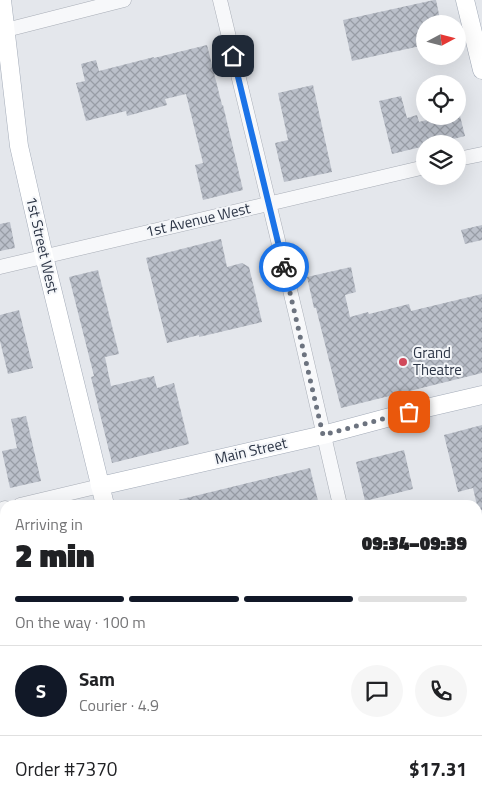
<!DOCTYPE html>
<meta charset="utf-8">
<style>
body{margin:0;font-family:"Titillium Web",sans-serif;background:#f6f6f6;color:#202124;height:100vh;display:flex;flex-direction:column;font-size:19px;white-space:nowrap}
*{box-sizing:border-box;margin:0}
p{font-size:16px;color:#757577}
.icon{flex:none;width:28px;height:28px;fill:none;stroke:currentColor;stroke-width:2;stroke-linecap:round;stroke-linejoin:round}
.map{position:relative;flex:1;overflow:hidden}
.side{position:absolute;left:0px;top:500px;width:482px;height:311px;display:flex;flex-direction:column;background:#fff;border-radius:15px 15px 0 0;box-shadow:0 5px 20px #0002}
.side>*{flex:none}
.needle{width:32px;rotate:83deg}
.controls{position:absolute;left:416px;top:15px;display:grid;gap:10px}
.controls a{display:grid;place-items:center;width:50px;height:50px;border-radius:50%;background:#fff;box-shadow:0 5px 20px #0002;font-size:25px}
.pin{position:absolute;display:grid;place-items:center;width:42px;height:42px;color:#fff;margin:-21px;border-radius:10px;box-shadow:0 2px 8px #0006}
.courier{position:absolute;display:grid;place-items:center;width:50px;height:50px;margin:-25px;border:4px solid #1a73e8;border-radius:50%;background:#fff;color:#222;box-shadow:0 1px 6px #0007}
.summary em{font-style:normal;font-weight:800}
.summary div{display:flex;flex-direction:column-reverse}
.summary{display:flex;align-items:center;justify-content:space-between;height:85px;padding:0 15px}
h1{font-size:32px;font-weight:800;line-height:38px}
.bar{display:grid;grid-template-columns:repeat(4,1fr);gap:8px 5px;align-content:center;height:60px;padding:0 15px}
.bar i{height:6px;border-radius:4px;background:#e0e0e0}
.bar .on{background:#111827}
.bar p{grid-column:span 4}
.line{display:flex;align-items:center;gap:12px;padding:0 15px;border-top:1px solid #e0e0e0}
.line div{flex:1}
.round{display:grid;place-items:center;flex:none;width:52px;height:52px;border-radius:26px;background:#f6f6f6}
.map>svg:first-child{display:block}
.building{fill:url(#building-cross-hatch)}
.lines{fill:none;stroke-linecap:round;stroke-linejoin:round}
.minor-casing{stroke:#a9aeb7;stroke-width:15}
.major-casing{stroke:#a3abb8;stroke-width:19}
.minor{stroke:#f7f8fa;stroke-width:14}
.major{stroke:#fff;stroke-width:18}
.done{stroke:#6c737f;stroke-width:5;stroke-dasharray:0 9}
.route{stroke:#1a73e8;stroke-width:6}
.poi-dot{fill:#d1495b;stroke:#f4f6f9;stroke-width:2}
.labels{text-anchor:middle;stroke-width:4;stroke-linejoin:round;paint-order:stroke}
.street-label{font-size:15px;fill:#2b3445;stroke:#f4f6f9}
.poi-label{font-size:15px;fill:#2b3445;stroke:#f4f6f9;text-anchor:start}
</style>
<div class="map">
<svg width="482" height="811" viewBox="0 0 482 811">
<defs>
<pattern id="building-cross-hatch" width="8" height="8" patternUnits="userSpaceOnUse" patternTransform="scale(1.25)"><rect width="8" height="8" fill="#bbc0ca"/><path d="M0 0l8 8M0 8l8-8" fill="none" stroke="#989da6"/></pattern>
</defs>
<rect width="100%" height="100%" fill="#e4e7ec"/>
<path class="building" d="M434,0H436L441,24H425V45L352,61L343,20Z
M207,45L222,105H223L243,190L203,200L195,165L203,163L186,94L165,99L167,105L127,116L126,111L86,121L76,83L85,81L81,64L96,60L99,71L154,57V58Z
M313,85L332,172L284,182L275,143L288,140L278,93Z
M401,96L407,118L417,115L419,122L442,116H460L465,136L433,144H425V146L392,154L379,101Z
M10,222L15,248L0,251V224Z
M482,225V240L465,244L461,230Z
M221,239L227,267L242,263L249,267L262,322L199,337V335L167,343L146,258Z
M351,267L356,292L345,295L350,317L368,312L369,314L409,304L411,311L482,294V373L341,408L316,308H314L307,277Z
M98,270L119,354L105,357L111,386L154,376L157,388L174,383L189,444L112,463L91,377L94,376L69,277Z
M19,310L33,368L8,374L0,341V315Z
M26,416L41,481L10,488L2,451L17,448L11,419Z
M482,425V510H478L473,488L458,492L444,435Z
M404,450L413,489L365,501L356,462Z
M310,468L319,505H174V501Z"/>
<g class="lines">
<defs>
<path id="minor" d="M220,0L297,319L340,505
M6,30L124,0
M458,159L482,154
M0,267L425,167
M20,505L100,486
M0,510L5,508
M478,643L482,642
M0,758L5,757
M413,806L415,811"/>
<path id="major" d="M2,0L19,146L44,256L105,505
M465,0L482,70
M100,486L323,435L409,412L482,395
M178,806L179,811"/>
</defs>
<use href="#minor" class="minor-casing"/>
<use href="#major" class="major-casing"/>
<use href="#minor" class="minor"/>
<use href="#major" class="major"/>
</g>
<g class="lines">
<path class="done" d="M284,267L323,435L409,412"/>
<path class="route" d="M233,56L284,267"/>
</g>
<circle class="poi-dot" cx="403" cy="362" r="5"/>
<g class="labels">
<g class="street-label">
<text transform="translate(198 220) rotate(-13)" y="5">1st Avenue West</text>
<text transform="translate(42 245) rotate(77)" y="5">1st Street West</text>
<text transform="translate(251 451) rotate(-13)" y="5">Main Street</text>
</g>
<g class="poi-label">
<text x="413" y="358">Grand<tspan x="413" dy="17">Theatre</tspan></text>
</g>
</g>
</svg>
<div class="controls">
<a><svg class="needle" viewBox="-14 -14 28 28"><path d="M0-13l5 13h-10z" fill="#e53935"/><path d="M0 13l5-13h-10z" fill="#757577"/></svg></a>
<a><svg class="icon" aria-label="locate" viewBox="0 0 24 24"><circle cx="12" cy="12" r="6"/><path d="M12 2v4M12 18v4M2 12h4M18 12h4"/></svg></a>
<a><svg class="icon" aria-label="layers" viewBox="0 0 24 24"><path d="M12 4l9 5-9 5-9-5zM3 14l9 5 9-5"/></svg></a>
</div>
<div class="pin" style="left:409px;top:412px;background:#ea580c"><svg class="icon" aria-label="bag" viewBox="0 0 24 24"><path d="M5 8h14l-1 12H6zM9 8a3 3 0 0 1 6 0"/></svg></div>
<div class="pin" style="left:233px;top:56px;background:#1f2937"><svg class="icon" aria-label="home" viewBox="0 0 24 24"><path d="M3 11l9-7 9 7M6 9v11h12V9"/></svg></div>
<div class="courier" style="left:284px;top:267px"><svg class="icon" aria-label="bike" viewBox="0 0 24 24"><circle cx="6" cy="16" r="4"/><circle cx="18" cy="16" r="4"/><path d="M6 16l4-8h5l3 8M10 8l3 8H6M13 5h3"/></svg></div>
<section class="side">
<div class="summary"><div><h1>2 min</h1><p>Arriving in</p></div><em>09:34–09:39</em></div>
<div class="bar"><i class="on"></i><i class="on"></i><i class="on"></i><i></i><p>On the way · 100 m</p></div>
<div class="line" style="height:90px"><b class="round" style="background:#111827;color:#fff">S</b><div><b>Sam</b><p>Courier · 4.9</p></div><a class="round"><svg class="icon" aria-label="chat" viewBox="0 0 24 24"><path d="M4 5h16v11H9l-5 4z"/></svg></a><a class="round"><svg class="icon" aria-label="phone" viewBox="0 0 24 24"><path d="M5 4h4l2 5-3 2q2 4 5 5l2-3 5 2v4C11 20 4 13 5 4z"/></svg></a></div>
<div class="line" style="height:65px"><div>Order #7370</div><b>$17.31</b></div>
</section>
</div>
